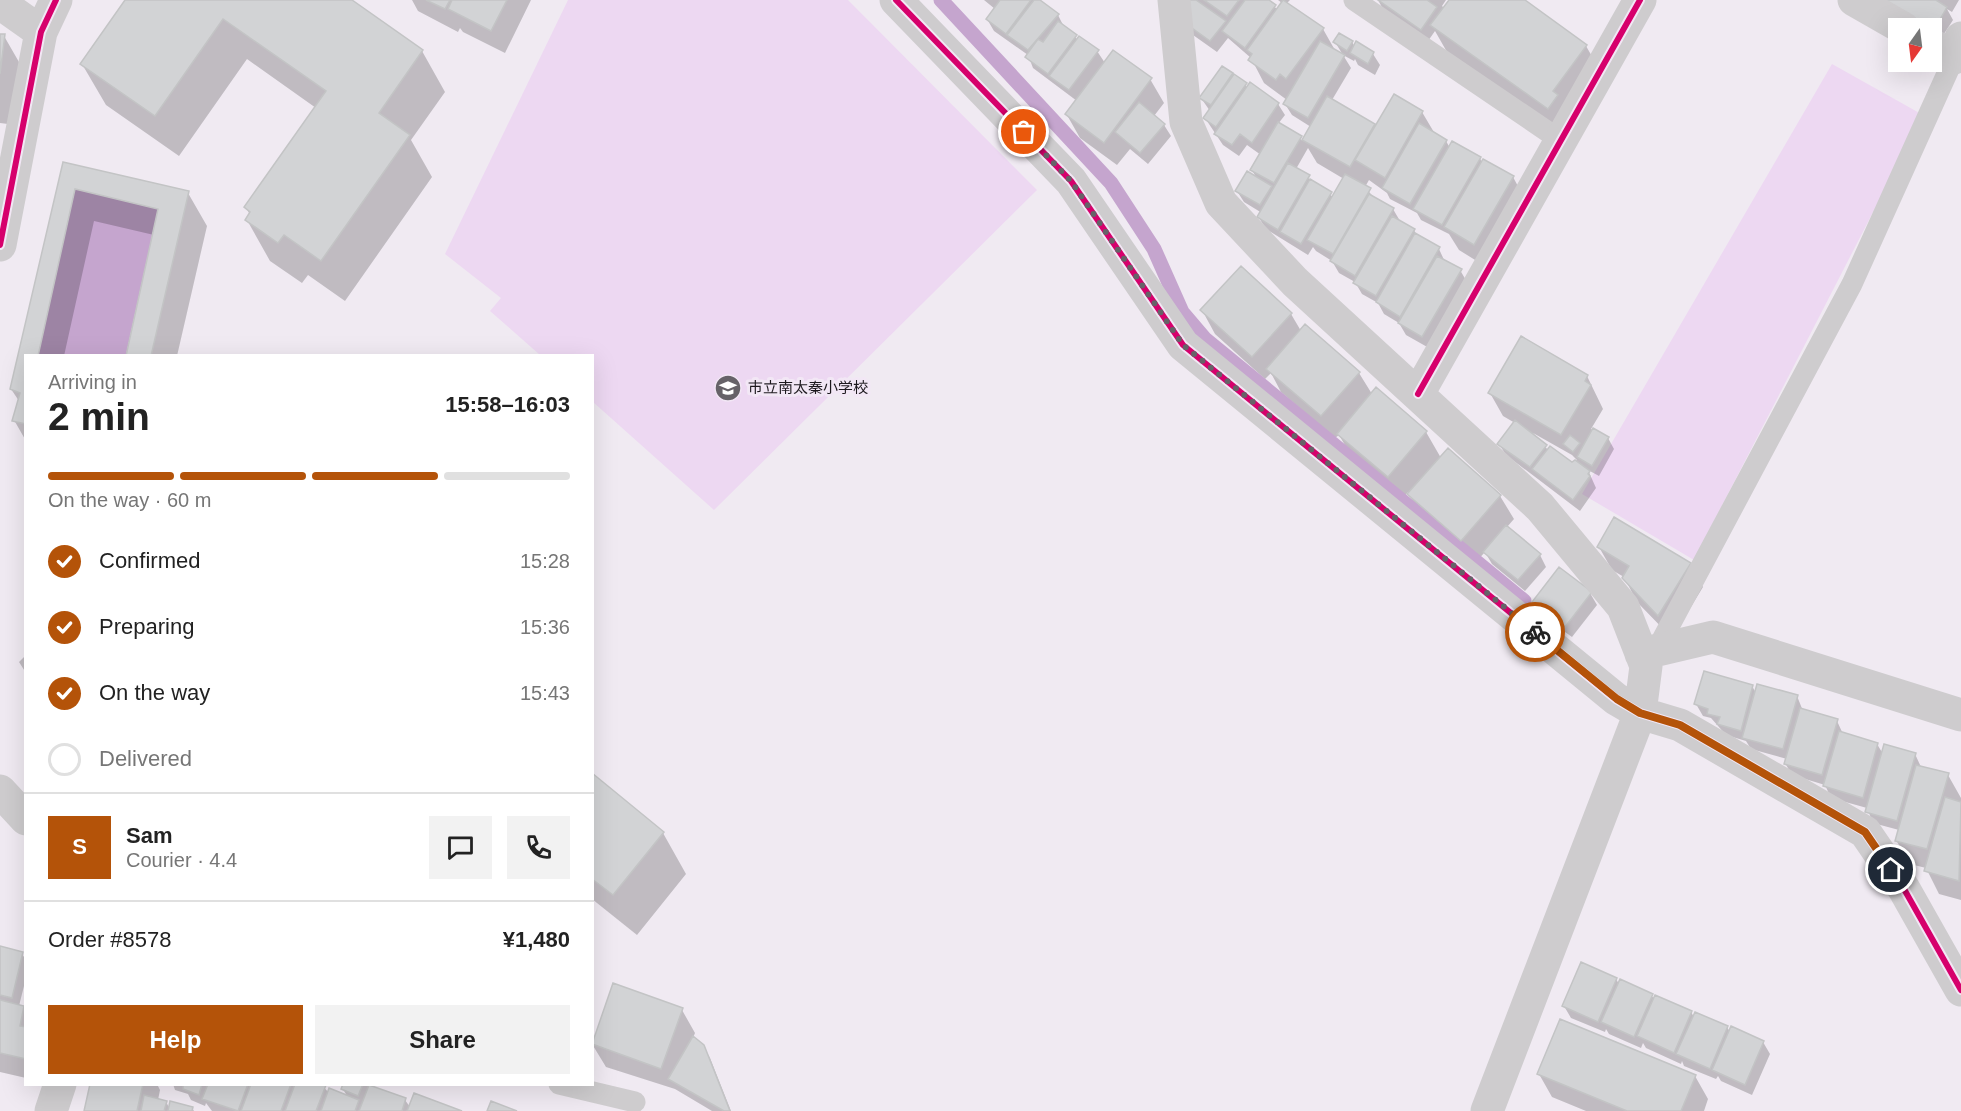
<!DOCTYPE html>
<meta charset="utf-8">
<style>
body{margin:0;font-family:Arial,"Noto Sans JP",sans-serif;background:#f2f2f2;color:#222;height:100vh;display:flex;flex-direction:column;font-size:22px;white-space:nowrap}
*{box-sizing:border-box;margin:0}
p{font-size:20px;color:#767676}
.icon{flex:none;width:33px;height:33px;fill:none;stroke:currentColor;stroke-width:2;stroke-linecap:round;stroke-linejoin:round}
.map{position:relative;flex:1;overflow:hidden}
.panel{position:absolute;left:24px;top:354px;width:570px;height:732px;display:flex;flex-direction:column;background:#fff;border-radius:0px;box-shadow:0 6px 24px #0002}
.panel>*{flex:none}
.needle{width:39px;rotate:194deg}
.buttons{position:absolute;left:1888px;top:18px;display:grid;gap:12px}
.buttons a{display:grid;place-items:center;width:54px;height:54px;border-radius:0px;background:#fff;box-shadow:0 6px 24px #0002;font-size:30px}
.pin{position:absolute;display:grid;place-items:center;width:51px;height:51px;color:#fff;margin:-26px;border:3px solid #fff;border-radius:50%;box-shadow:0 2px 6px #0007}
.courier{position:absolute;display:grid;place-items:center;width:60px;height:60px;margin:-30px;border:4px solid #b45309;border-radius:50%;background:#fff;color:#222;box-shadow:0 2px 8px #0007}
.summary em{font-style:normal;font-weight:800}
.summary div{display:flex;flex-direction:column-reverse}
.summary{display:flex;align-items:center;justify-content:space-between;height:102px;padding:0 24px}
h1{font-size:39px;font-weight:800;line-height:45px}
.bar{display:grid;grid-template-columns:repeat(4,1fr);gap:9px 6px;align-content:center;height:72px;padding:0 24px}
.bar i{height:8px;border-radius:4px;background:#e0e0e0}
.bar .current{background:#b45309}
.bar p{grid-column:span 4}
.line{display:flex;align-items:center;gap:15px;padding:0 24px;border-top:2px solid #e0e0e0}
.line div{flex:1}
.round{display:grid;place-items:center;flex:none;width:63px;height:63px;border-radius:0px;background:#f2f2f2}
ol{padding:0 24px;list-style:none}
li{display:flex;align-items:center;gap:18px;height:66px}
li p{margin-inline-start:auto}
li .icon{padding:6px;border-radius:50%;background:#b45309;color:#fff;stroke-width:4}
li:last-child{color:#767676}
li i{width:33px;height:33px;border:3px solid #e0e0e0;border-radius:50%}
.action{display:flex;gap:12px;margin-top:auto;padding:12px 24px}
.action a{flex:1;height:69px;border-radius:0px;background:#b45309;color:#fff;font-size:24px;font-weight:800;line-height:69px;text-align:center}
.action a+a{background:#f2f2f2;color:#222}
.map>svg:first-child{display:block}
.green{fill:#edd8f2}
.water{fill:#c5a5ce}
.shadow{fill:#0003;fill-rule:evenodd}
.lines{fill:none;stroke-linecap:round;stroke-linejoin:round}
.stream{stroke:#c5a5ce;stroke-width:15}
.building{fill:#d2d3d5;stroke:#c3c4c5;stroke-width:1.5}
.lane{stroke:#ceccce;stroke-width:21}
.street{stroke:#ceccce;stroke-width:33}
.cycleway-casing{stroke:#f2e7f5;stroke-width:10}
.cycleway{stroke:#d6006c;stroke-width:6}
.done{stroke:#666268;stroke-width:6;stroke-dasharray:0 10.8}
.route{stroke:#b45309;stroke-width:8}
.labels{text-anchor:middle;stroke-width:6;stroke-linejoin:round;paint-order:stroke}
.poi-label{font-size:15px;fill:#1c181d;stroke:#f2e7f5;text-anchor:start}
</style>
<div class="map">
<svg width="1961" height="1111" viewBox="0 0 1961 1111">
<rect width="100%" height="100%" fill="#f0eaf2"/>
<path class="green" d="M568,0H848L1037,190L714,510L593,402L592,356L540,355L490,311L501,298L445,254Z
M1832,64L1923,115L1694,560L1582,494Z"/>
<path class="water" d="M75,189L158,209L126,355L38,356Z"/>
<path class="shadow" d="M127,0H350L422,51L445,92L411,140L432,177L345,301L308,275L302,283L270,261L247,220L250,215L246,207L316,108L247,59L179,156L106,105L82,64Z
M412,0H531L505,53L463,32L460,28L458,32L418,11Z
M984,0H1037L1058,15L1064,27L1078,40L1097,51L1105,63L1150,79L1164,103L1154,116L1164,125L1171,136L1148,164L1130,149L1117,165L1080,138L1067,115L1077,101L1033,68L1028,55L994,31L987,19L995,9Z
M1194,0L1198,3L1196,0H1267L1278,10L1282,3L1278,0H1290L1287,3L1323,29L1336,52L1343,55L1335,42H1352L1355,47L1373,54L1380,65L1375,75L1358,65L1355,59L1354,61L1343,55L1351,68L1332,100L1377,126L1422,112L1435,134L1446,141L1450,148L1480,158L1482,163L1513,177L1526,201L1488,268L1459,250L1449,234L1421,220L1417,213L1390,199L1387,193L1369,180L1365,187L1375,199L1393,209L1400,221L1414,230L1417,236L1439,249L1445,262L1460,270L1467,282L1429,348L1406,335L1399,323L1384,314L1378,303L1362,294L1355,282L1339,273L1332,261L1316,251L1313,247L1308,255L1266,229L1259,218L1262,213L1244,202L1237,191L1257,179L1252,170L1261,155L1247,145L1239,156L1223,145L1205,118L1210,111L1201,98L1232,74L1248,88L1278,104L1285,115L1278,124L1303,141L1311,127L1292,115L1285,104L1287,100L1264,83L1251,58L1228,38L1217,52L1193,35L1186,23ZM1308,148L1317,163L1344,179L1333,197L1296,169Z
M1378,0H1446L1442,6L1444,8L1450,0H1522L1586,46L1605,79L1567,141L1451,59L1435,31L1428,41L1383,9Z
M1881,0H1959L1952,12L1947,9L1953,20L1940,40L1932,28H1921L1885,7Z
M0,35L4,36L23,69L16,125L0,123Z
M64,164L188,193L207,226L177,356H128L154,235L94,221L64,356H26V441L14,420L19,401L11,389Z
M1202,310L1291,314L1301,331L1359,373L1372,394L1376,389L1426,432L1441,458L1448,450L1500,496L1514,519L1507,527L1540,555L1546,567L1525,591L1492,564L1485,552L1475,563L1422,517L1408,492L1402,499L1352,457L1339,435L1335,438L1281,392L1271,373L1265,379L1215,334Z
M1587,376L1603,409L1591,429L1608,438L1614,449L1599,476L1588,470L1596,488L1580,511L1506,455L1499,444L1515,423L1503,416L1490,393ZM1533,433L1572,455L1577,460L1572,464L1548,450Z
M1599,547L1690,564L1703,587L1672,638L1637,602L1624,577L1612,570Z
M1590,593L1597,605L1572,637L1540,614L1533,602Z
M26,655V673L19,662Z
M1752,686L1756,693L1797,696L1803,711L1837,721L1843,734L1877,744L1883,754H1915L1921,767L1948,775L1961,798V900L1939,894L1926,868L1910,864L1896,840L1899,830L1873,823L1867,808L1831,798L1825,785L1792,775L1785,763L1787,759L1751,749L1746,741L1726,735L1711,718L1703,716L1696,704Z
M592,775L663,833L686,874L637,935L592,899Z
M0,948L22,954L26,960V978L19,1006L26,1011V1078L0,1072Z
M1616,979L1619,984L1691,1012L1694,1017L1696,1014L1727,1027L1730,1032L1763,1042L1770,1054L1752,1095L1721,1081L1718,1076L1716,1079L1684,1066L1682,1061L1681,1064L1646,1048L1643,1043L1641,1048L1609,1034L1606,1029L1605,1032L1571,1018L1564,1006Z
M682,1010L695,1033L693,1038L703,1046L710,1058L731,1111H712L675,1089L606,1067L592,1044Z
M1539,1074L1695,1076L1708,1099L1704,1111H1586L1552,1097Z
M91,1084H157L160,1090L158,1100L166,1102L170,1109L192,1108L194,1111H85Z
M173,1084H321L329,1093L347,1096L343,1089L344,1084H373L372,1087L405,1100L410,1107L458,1111H212L206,1103L205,1106L191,1100L188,1094L175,1090Z"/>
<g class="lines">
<path class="stream" d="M941,0L1111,183L1154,249L1182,312L1205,339L1524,601"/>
</g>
<path class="building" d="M125,0H352L423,50L379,113L410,135L321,261L284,235L278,243L245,220L250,212L244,207L326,91L223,19L155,116L80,64Z
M426,0H450L445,9Z
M452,0H507L491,31L448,9Z
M1000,0H1031L1006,34L986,19Z
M1034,0H1040L1059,14L1028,50L1007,35Z
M1183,0H1196L1226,21L1210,41L1185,23Z
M1204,0H1239L1227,16Z
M1245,0H1269L1276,5L1245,48L1222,31Z
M1283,0L1324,28L1286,79L1280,74L1276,80L1248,60L1252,54L1247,50Z
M1378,0H1427L1437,7L1421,30Z
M1449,0H1525L1587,45L1553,91L1558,95L1548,109L1430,25Z
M1885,0H1936L1947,7L1934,30Z
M1058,21L1077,35L1048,74L1025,57L1038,39L1043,42Z
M1339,33L1353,41L1347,51L1333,42Z
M0,34H5L0,74Z
M1079,36L1099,50L1069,90L1049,76Z
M1320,41L1345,55L1308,118L1283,104Z
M1356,41L1374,52L1368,64L1350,53Z
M1113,50L1152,78L1104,143L1065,114Z
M1222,66L1233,73L1211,105L1199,98Z
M1234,74L1247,83L1216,127L1203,118Z
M1250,82L1279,103L1252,143L1240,134L1232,145L1214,134Z
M1394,94L1423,111L1385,178L1355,160Z
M1327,96L1375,124L1350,167L1302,140Z
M1139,102L1165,124L1140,153L1115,132Z
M1278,122L1302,136L1274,183L1250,170Z
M1419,123L1447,140L1410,204L1382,188Z
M1452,141L1481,157L1442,225L1413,209Z
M1483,159L1514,176L1474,245L1444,227Z
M63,162L189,191L151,356H126L158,209L75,189L38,356H26V424L12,421L20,393L10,389Z
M1288,163L1310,175L1278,230L1257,217Z
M1247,171L1272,186L1260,205L1235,191Z
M1345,174L1371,188L1333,254L1307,240Z
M1310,179L1332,192L1301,244L1280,232Z
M1369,194L1394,208L1355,276L1330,261Z
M1392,216L1415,229L1376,296L1353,283Z
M1415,233L1440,247L1400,317L1376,302Z
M1437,256L1462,269L1422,337L1398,323Z
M1241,266L1292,313L1252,357L1200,310Z
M1305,324L1360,372L1321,416L1266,369Z
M1521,336L1588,375L1585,381L1591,385L1561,435L1488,393Z
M1376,387L1427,431L1388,477L1337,434Z
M1515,420L1547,445L1530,467L1497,444Z
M1593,428L1609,437L1592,466L1577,457Z
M1570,435L1580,443L1573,452L1563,444Z
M1550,446L1572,462L1575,460L1590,471L1588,474L1590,476L1573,500L1532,469Z
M1448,448L1501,495L1461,541L1407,494Z
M1614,517L1691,563L1658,616L1622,578L1629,566L1597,547Z
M1506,525L1541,554L1518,580L1483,552Z
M1559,567L1592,592L1565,627L1532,602Z
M1704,671L1753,685L1741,731L1717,724L1720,717L1707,714L1708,709L1694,704Z
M1757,684L1798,695L1783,749L1742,738Z
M1800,708L1838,719L1822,775L1784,764Z
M1839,731L1878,743L1863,798L1823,786Z
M1884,744L1916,753L1897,821L1865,812Z
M1916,765L1949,773L1927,849L1895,841Z
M592,773L664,832L613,895L592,879Z
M1945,797L1961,802L1959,881L1924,871Z
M0,946L23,952L12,998L0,995Z
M1581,962L1617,978L1598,1022L1562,1006Z
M1620,979L1653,994L1634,1037L1601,1022Z
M613,983L683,1008L661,1069L592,1044Z
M1655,995L1692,1011L1674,1053L1637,1036Z
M0,1000L24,1006L20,1026L26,1027V1059L0,1053Z
M1695,1012L1728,1026L1710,1069L1676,1054Z
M1560,1019L1696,1075L1681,1111H1627L1537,1074Z
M1731,1026L1764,1041L1745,1085L1712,1070Z
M693,1036L704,1045L730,1111H724L668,1079Z
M90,1084H143L137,1111H84Z
M202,1084L199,1095L183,1089V1084Z
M208,1084H248L238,1111L202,1099Z
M251,1084H291L281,1111H241Z
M295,1084L326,1085L316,1111H285Z
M343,1084H363L358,1096L341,1089Z
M369,1085L406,1098L402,1111H359Z
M329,1088L359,1100L355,1111H321Z
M414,1093L462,1111H407Z
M144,1095L167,1101L164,1111H141Z
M170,1101L193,1107L192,1111H168Z
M491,1101L517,1111H487Z"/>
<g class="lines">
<path class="lane" d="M1354,0L1560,140
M1656,651L1852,284L1954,58
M559,1084L635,1102"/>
<path class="street" d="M896,0L1071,181L1183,345L1616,699L1640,713L1680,725L1865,832L1904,889L1961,990
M1174,0L1186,122L1221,203L1295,282L1540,507L1623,607L1646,666L1640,713L1487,1111
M1854,0L1903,28
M0,3L41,32
M1932,45L1954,58L1961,38
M0,245L41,32L56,0
M1418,394L1640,0
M1641,654L1713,637L1961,715
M0,791L26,819
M51,1111L60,1084"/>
<defs>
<path id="cycleway" d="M896,0L1071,181L1183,345L1616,699L1640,713L1680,725L1865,832L1904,889L1961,990
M0,245L41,32L56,0
M1418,394L1640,0"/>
</defs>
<use href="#cycleway" class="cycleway-casing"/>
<use href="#cycleway" class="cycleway"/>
</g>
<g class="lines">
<path class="done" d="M1024,132L1071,181L1183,345L1535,632"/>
<path class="route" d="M1535,632L1617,699L1640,713L1680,725L1865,832L1891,870"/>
</g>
<defs>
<symbol id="school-disc" viewBox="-11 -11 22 22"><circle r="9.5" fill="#666268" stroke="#f2e7f5"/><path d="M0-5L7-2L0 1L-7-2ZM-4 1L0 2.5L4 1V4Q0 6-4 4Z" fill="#fff"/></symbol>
</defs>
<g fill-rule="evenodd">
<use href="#school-disc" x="713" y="373" width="30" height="30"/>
</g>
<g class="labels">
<g class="poi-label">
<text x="748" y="393">市立南太秦小学校</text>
</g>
</g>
</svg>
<div class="buttons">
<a><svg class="needle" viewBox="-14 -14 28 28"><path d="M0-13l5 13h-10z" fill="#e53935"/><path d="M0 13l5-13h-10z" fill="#767676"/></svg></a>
</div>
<div class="pin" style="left:1024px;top:132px;background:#ea580c"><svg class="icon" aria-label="bag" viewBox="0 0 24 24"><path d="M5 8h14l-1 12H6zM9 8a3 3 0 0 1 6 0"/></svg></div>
<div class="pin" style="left:1891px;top:870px;background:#1f2937"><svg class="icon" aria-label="home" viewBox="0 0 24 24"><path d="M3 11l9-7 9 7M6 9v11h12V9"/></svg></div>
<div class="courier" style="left:1535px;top:632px"><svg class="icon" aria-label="bike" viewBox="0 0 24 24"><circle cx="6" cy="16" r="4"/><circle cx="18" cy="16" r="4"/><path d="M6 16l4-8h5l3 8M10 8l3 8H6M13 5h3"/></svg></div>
<section class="panel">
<div class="summary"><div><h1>2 min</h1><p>Arriving in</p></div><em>15:58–16:03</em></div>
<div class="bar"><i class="current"></i><i class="current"></i><i class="current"></i><i></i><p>On the way · 60 m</p></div>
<ol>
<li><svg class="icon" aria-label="check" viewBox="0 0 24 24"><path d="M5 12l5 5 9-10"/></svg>Confirmed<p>15:28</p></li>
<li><svg class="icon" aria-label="check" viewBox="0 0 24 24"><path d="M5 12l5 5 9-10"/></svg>Preparing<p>15:36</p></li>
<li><svg class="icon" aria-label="check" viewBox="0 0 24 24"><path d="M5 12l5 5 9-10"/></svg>On the way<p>15:43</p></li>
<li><i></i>Delivered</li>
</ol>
<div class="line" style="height:108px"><b class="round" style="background:#b45309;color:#fff">S</b><div><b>Sam</b><p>Courier · 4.4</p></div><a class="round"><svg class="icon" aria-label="chat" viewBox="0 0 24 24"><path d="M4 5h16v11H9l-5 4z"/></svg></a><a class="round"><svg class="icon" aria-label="phone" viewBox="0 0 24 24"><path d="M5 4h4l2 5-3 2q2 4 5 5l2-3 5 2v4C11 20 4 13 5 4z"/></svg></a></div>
<div class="line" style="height:78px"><div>Order #8578</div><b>¥1,480</b></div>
<div class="action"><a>Help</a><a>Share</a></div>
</section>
</div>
